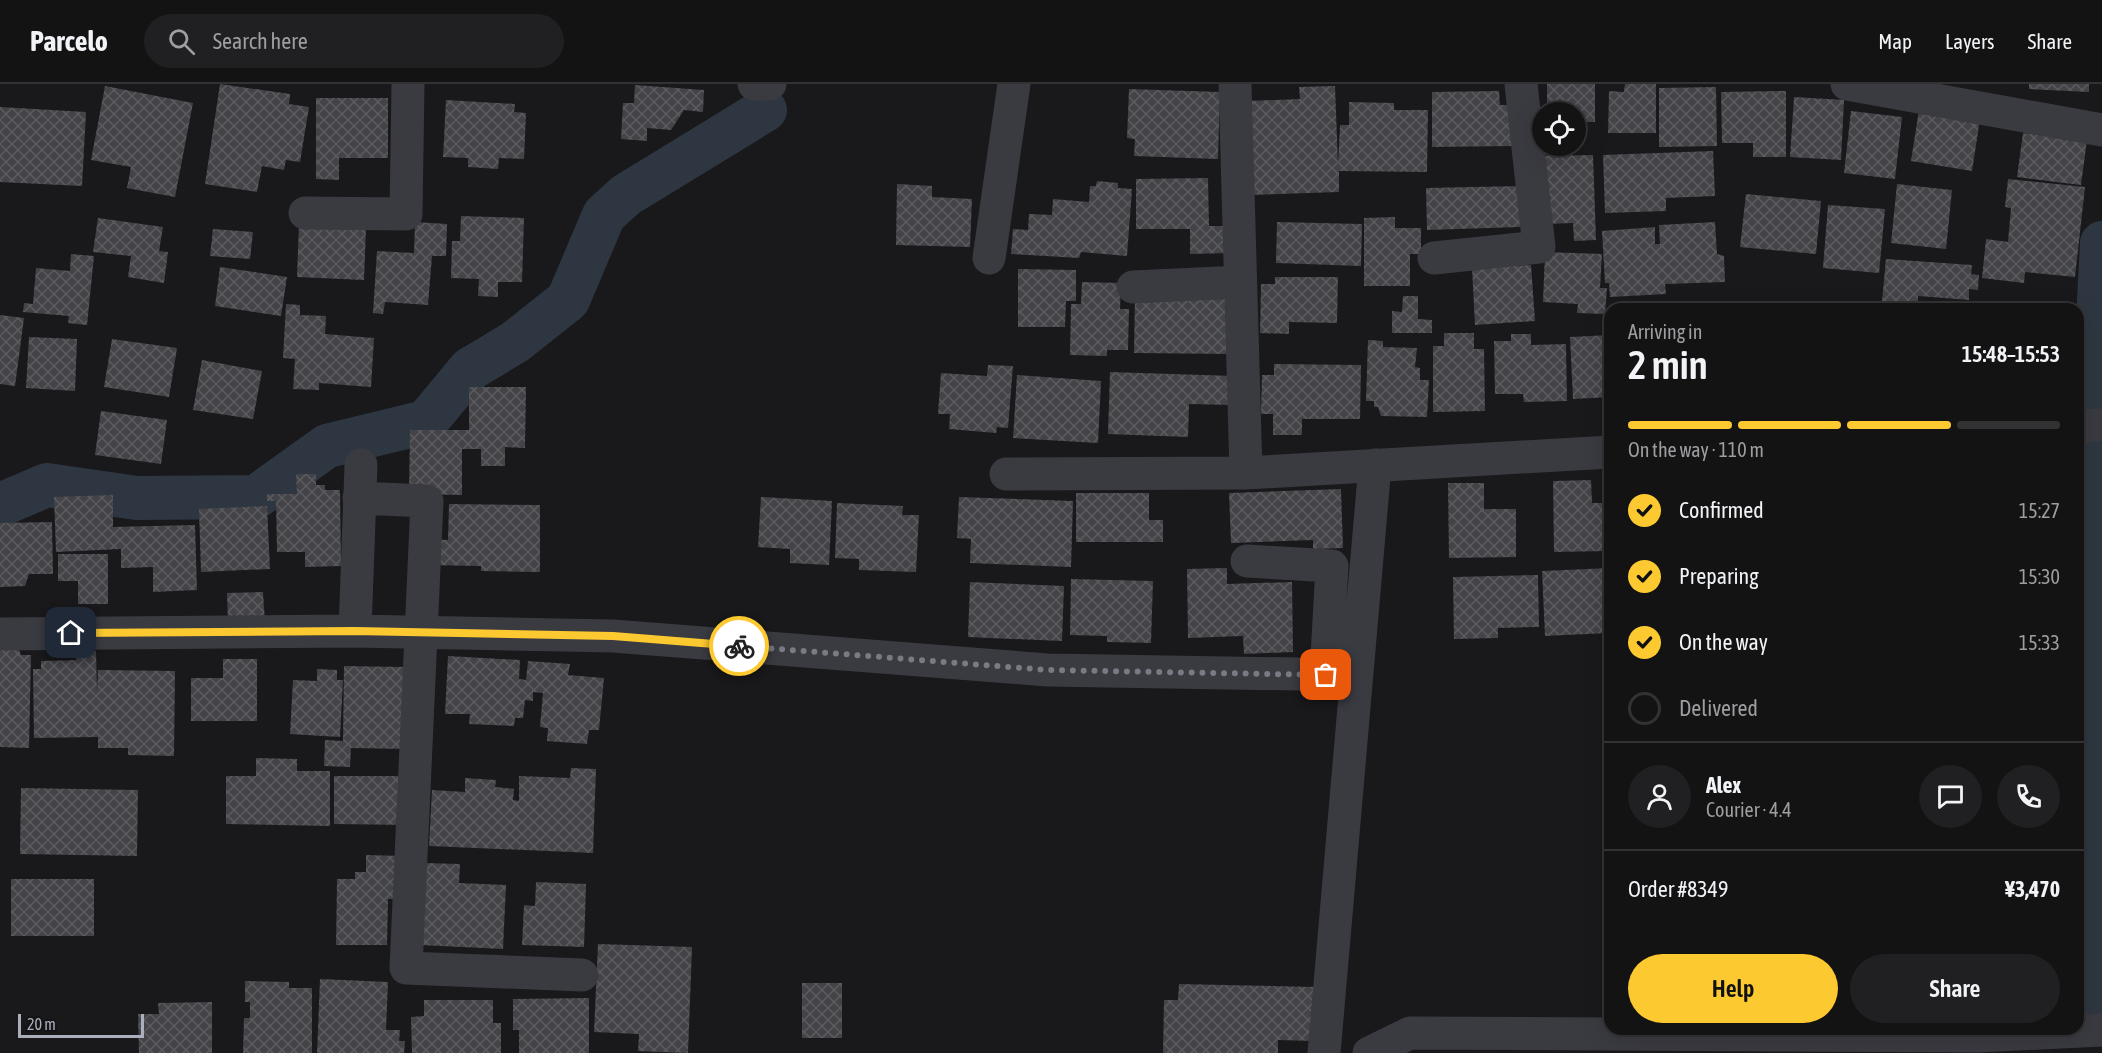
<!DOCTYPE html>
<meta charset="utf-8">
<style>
body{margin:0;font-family:"Asap Condensed",sans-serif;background:#202022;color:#f1f3f6;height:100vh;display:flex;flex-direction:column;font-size:22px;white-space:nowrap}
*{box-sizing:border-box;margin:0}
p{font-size:20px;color:#9d9ea0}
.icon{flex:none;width:33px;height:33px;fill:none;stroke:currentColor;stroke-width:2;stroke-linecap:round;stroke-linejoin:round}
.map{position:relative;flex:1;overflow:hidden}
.details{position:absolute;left:1604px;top:219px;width:480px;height:732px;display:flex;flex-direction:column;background:#131314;border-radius:18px;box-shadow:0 6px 24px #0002,0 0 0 2px #323234}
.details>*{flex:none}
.tools{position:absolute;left:1532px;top:18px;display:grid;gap:12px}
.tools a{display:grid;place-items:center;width:54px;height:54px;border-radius:50%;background:#131314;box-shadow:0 6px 24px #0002,0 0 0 2px #323234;font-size:30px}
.scale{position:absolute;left:18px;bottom:15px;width:126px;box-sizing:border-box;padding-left:6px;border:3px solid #abaebc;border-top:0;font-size:16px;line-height:21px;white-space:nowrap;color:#abaebc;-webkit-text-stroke:4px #141416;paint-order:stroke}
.pin{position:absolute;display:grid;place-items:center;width:51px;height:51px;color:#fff;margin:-26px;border-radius:12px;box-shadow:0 3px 9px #0006}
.courier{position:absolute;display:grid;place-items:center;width:60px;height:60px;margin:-30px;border:4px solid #fdc930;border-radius:50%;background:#fff;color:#222;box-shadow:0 2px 8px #0007}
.overview em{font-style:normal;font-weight:600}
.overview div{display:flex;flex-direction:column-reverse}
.overview{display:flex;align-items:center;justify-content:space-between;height:102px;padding:0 24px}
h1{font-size:39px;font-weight:600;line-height:45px}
.bar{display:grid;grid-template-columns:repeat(4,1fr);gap:9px 6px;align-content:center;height:72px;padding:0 24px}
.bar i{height:8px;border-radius:4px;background:#323234}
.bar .active{background:#fdc930}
.bar p{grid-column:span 4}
.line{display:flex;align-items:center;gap:15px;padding:0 24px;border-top:2px solid #323234}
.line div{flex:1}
.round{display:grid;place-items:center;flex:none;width:63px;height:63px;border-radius:32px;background:#202022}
ol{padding:0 24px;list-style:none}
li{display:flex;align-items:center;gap:18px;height:66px}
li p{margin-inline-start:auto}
li .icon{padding:6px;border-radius:50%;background:#fdc930;color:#111;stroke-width:4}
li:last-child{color:#9d9ea0}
li i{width:33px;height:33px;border:3px solid #323234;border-radius:50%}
.button{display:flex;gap:12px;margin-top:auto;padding:12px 24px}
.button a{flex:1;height:69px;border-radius:36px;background:#fdc930;color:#111;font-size:24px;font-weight:600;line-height:69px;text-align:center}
.button a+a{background:#202022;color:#f1f3f6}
header{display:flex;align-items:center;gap:36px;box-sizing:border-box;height:84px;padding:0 30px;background:#131314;border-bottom:2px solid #323234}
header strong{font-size:28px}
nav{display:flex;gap:33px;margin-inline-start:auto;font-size:21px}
.search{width:420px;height:54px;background:#202022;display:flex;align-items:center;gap:15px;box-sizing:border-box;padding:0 21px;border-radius:33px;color:#9d9ea0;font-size:22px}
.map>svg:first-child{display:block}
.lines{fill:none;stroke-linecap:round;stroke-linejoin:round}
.canal{stroke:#2e3741;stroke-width:44}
.building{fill:url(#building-cross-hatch)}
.minor{stroke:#3a3a41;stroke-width:33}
.done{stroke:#787a84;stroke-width:6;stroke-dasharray:0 10.8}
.route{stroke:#fdc930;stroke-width:8}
</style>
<header>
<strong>Parcelo</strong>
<div class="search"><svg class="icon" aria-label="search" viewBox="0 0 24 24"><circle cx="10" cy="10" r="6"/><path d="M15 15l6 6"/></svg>Search here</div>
<nav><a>Map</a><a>Layers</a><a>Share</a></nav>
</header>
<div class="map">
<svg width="2102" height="969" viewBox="0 0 2102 969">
<defs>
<pattern id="building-cross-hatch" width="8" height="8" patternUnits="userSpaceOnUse" patternTransform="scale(1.5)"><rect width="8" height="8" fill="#434348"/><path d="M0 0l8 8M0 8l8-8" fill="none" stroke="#5b5c60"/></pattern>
</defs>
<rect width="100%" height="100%" fill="#19191b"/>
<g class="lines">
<path class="canal" d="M2094,310L2102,159
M0,421L47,401L137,414L256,413L327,362L426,338L470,285L515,258L568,216L604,131L626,111L765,26
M2082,929L2093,370"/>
</g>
<path class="building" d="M220,0L290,10L289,20L309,23L300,78L286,76L284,86L262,82L257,108L205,100Z
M1547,0H1595V38H1575V28H1547Z
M1625,0H1656V49H1608L1609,7L1624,8Z
M2029,0H2089V8L2029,5Z
M635,1L704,6L703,28L684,26L671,46L647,44V57L621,55L623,19H634Z
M105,2L193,19L175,113L127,104L131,83L91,76Z
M1335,2L1338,81L1340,41H1349V18L1394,19V26H1428L1427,88L1339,87V108L1250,111L1247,17L1300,15L1299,3Z
M1716,3L1717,62L1659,63V4Z
M1129,5L1220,8L1218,75L1134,72L1135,55L1127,54Z
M1499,7L1500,21H1512V62L1432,63V8Z
M1786,7V73H1753V59H1722L1721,8Z
M1794,13L1844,16L1841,76L1790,73Z
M316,14H388V74H339V96L316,95Z
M446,16L515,20L514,28L526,29L524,75L499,74L498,85L468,83V74L443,73Z
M0,23L86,28L82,102L0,98Z
M1919,26L1980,35L1972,87L1911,77Z
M1851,27L1902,33L1895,95L1844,89Z
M2023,49L2087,56L2081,101L2017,93Z
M1713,67L1715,112L1666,114V127L1605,129L1603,71Z
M1593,71L1596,156L1574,157L1573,139L1544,140L1541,72Z
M1208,94L1209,142H1228L1229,169L1190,170V145H1136V95Z
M2008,95L2085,103L2075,193L2025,188L2024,199L1982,194L1986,155L2008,158L2011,124L2005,123Z
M1097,97L1118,99V104L1132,105L1127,172L1081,168L1079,174L1011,170L1013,145L1028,146L1029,130L1052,131L1053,115L1089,118L1090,102H1096Z
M897,100L932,102V113L972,115L970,163L896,161Z
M1897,100L1952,106L1946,165L1891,159Z
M1519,102L1520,143L1427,146L1426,104Z
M1746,110L1821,117L1816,170L1740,163Z
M1828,121L1885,125L1879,189L1823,184Z
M461,132L524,134L522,198H498V213L478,212L479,195L451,194L452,157H460Z
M1395,133V144H1421V170H1410V202H1364V134Z
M98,134L163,143L159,167L168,168L164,199L128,193L131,172L93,168Z
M415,138L447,140L446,172H432L428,221L385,218L383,230L373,229L377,167L414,169Z
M1277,138L1362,140L1361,182L1276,179Z
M1715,138L1717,170L1724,172L1725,198L1665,200L1666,210L1610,213L1609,199H1605L1602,147L1655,143V160H1660L1659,141Z
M299,141L366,144L364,196L297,193Z
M213,145L253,148L250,175L210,172Z
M1545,168L1602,170L1600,204H1607L1605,230L1577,229L1578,220L1543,218Z
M71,170L94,172L87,241L68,239L69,232L23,228L24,219L33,220L36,184L70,187Z
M1886,175L1972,181L1971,190L1979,191L1978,206L1969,205V216L1918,212V220L1882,217Z
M1531,181L1535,237L1475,241L1472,184Z
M220,183L287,193L281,232L215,222Z
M1018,185L1076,186V217H1066L1065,243H1018Z
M1275,193H1338L1337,239L1289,238V250L1260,249L1261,200H1275Z
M1082,198L1121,199L1120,225H1129L1128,266H1107V272L1070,271L1071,220H1081Z
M1135,210L1228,211L1227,270L1134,269Z
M1403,212H1418V235L1432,236V249H1392V227L1402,228Z
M1998,219L2075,223V225H1997Z
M286,220L300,221V231L326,232L325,250L374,254L371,303L319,299V306L293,305L295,275L283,274Z
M0,231L24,234L15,302L0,300Z
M1444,249H1474V265H1484L1485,327L1433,328V262H1444Z
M1511,250H1531V261L1566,260L1567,317L1524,318L1523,310H1495L1494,257H1511Z
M1610,251V313L1573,315L1570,253Z
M29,253L77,255L75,307L26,304Z
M112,255L177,264L169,313L104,303Z
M1368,256L1383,257V263L1417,264L1415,283L1420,284V296H1429L1427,333L1381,332L1378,323H1374V317H1366Z
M202,276L262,287L253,335L193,326Z
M1274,280L1361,281L1360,335H1302V351H1273V330H1261L1262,291H1274Z
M988,281L1013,282L1008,344L997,343L996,349L949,345L950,330H938L941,289L987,292Z
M1110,288L1234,292L1233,321L1189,320L1188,353L1108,350Z
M1017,291L1101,297L1098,359L1013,354Z
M469,303H526L525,364L505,363V382H481V365H462V411L409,410L410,346H469Z
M101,327L167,336L161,380L95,371Z
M296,390H316V401H325V406H340L341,482L305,483V468H277L276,417H267V410H297Z
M1591,396L1592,419H1610V467L1554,468L1553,397Z
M1448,399H1484V425H1516V473L1449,474Z
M1341,405L1343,464L1313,465V456L1231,459L1229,409Z
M1076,409H1149V436H1163V458H1076Z
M113,411V443L195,441L197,506L153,508V483L121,484V465L56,468L54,413Z
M761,413L832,417L829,481L790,479V465L758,463Z
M959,413L1073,417L1071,483L970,479L971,455L957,454Z
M837,419L903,422L902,431H919L916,488L859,486V475L835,474Z
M449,420L540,421V488L481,487V482L427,481V455L448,456Z
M267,422L270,485L201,488L199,425Z
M52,438L53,490H29L25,502L0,503V439Z
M58,470H108V520H78V497H58Z
M1227,484V500L1292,498L1293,568L1244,570L1243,552L1188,554L1187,485Z
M1610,484L1608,549L1545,552L1542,487Z
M1538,491L1539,543L1498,544V554L1454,555L1453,493Z
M1071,495L1153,497L1151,559L1107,558V552L1070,551Z
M970,498L1064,502L1062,557L968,553Z
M263,508L265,538L228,539L227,509Z
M0,566H19L21,571H31L29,664L0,663Z
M76,567H96L97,608L98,586L175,587L174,672L128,671V664H98V653L34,654L33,585H41V577L76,576Z
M448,572L520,576L519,595L526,596L528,577L570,580L568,591L604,594L599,646H589L587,660L547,657L548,644L540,643L543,609L533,608V617L525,616L523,634H515L514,642L469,640L470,630H445Z
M223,575H257V637H191V594H223Z
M344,582L406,583L405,665L351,664L350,683L324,682L325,656L343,657Z
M317,585L337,586V596H343L340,653L290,650L293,596L317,597Z
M256,674L297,675V687H330V742L226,740V692H256Z
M571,684L596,685L593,769L429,762L432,706L465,708V694L496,696L495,703L514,705L513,716L519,717V692L570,694Z
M334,692H410L409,741L334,740Z
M21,704L138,706L137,772L20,770Z
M366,771L403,772L402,815H388L387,861H336L337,795H355V788H366Z
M424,779L460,780L459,799L506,801L503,865L420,861Z
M11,795H94V852H11Z
M536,798L586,800L584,863L522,861L524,821L535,822Z
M598,860L692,863L688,969L638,967L639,950L594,948Z
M320,895L388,898L386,946H400L399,957H405L404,969H317Z
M245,897L289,898V904H312V969H243L244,934H250V918H245Z
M802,899H842V954H802Z
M1179,900L1315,903L1314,957L1278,956V969H1163L1164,916H1178Z
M589,914V969H519V946H513V915Z
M424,916H493V939H501V969H412L411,933L424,932Z
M212,918V969H139L138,930H159L158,919Z"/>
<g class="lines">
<path class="minor" d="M754,0H770
M1235,0L1246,389L1610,368
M1847,0L2102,46
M305,129L406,130L408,0
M989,174L1014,0
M1434,174L1539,163L1521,0
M1133,203L1240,198
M2078,342L2102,341
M1006,390L1246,389
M359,414L427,417L406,884L582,891
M1247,477L1332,482L1326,591
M355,547L361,381
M0,550L355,547L613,552L1048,586L1355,591
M1324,969L1375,381
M1369,969L1410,949L1978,952L2102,946"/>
</g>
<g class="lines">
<path class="done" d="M739,562L1048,586L1326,591"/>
<path class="route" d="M71,549L355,547L613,552L739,562"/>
</g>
</svg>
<div class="tools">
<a><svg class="icon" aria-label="locate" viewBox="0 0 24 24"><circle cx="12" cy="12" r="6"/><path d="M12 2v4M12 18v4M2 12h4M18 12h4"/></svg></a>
</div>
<div class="scale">20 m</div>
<div class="pin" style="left:1326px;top:591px;background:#ea580c"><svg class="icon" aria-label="bag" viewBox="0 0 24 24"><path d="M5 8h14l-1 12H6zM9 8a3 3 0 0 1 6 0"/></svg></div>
<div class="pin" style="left:71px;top:549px;background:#1f2937"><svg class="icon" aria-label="home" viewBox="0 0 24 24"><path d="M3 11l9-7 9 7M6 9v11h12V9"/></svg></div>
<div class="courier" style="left:739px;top:562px"><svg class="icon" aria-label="bike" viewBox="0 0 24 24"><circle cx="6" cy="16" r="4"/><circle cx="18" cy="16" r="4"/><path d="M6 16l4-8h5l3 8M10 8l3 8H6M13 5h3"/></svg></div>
<section class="details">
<div class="overview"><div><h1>2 min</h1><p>Arriving in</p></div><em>15:48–15:53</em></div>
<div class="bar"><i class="active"></i><i class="active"></i><i class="active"></i><i></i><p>On the way · 110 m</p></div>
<ol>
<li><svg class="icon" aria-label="check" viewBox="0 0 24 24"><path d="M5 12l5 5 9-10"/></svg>Confirmed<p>15:27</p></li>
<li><svg class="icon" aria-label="check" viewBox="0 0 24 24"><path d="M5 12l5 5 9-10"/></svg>Preparing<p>15:30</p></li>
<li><svg class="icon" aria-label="check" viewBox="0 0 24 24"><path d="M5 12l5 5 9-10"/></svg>On the way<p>15:33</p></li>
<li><i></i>Delivered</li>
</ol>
<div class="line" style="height:108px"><a class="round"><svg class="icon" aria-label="person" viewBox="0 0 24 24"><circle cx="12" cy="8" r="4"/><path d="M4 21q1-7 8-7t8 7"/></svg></a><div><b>Alex</b><p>Courier · 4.4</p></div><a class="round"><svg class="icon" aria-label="chat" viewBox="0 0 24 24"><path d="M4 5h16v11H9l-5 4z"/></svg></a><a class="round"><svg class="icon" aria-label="phone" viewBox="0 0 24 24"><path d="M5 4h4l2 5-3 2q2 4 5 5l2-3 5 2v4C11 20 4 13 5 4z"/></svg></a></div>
<div class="line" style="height:78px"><div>Order #8349</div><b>¥3,470</b></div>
<div class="button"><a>Help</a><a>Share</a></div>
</section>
</div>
